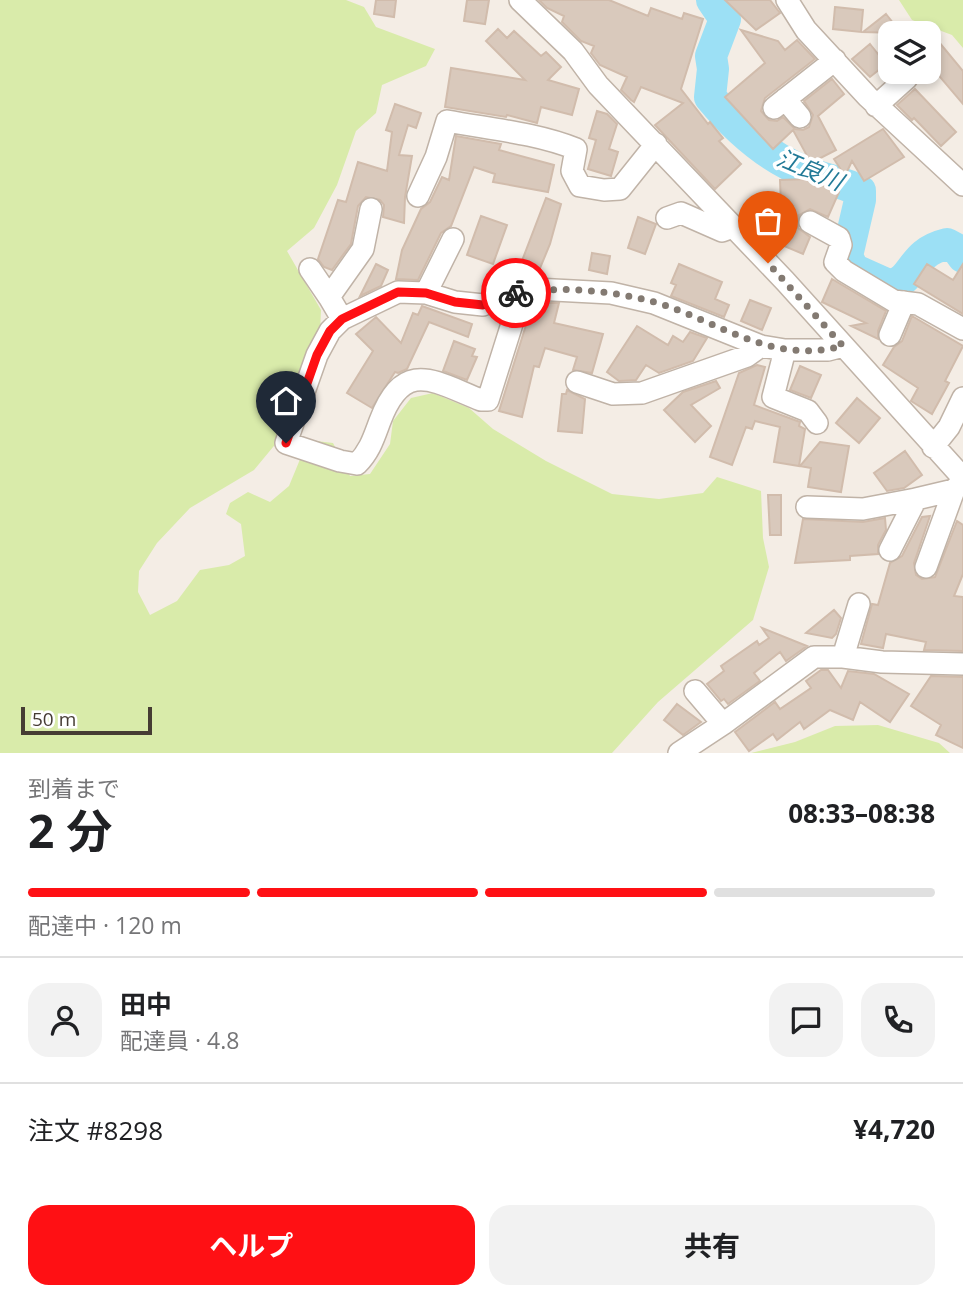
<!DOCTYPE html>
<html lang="ja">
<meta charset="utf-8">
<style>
body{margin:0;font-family:"Open Sans","Noto Sans JP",sans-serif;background:#f2f2f2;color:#202124;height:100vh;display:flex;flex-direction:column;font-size:26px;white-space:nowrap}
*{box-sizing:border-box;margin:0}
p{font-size:23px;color:#757577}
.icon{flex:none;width:38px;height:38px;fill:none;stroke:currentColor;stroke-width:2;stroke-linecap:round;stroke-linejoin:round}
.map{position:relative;height:753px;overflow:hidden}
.panel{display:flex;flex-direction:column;background:#fff;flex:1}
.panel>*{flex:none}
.fabs{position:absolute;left:878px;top:21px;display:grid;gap:14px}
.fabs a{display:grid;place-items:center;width:63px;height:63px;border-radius:14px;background:#fff;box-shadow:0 4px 10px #0003;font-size:35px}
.scale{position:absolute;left:21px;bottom:18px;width:131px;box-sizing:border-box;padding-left:7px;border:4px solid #463c34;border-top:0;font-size:19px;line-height:24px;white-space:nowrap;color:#463c34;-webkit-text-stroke:5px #fff;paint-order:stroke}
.pin{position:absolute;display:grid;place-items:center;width:60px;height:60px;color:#fff;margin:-72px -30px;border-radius:50% 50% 50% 0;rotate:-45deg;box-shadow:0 0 7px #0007}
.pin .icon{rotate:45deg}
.courier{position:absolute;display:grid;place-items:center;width:70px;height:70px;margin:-35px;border:5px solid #ff1014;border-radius:50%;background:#fff;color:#222;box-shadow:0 2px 9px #0007}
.head em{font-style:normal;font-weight:700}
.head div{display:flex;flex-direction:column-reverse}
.head{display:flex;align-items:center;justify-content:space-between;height:119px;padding:0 28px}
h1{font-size:46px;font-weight:700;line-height:52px}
.bar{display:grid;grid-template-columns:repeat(4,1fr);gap:10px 7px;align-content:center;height:84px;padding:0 28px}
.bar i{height:9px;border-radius:5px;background:#e0e0e0}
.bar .active{background:#ff1014}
.bar p{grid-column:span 4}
.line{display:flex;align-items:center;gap:18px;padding:0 28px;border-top:2px solid #e0e0e0}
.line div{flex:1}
.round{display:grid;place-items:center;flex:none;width:74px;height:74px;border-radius:21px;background:#f2f2f2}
.primary-button{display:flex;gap:14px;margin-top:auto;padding:14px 28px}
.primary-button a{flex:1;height:80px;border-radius:21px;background:#ff1014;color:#fff;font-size:28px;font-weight:700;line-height:80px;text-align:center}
.primary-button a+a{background:#f2f2f2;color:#202124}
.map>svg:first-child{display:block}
.green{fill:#d9ebaa}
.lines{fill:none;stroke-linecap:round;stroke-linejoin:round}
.river{stroke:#9ce0f5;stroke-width:32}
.building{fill:#d9c9bc;stroke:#d1bcac;stroke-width:2}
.minor-casing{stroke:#c0b3a7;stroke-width:24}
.minor{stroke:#fff;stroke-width:21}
.done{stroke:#837a72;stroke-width:7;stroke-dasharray:0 12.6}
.route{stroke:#ff1014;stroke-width:9}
.labels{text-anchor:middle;stroke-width:7;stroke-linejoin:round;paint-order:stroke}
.water-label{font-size:23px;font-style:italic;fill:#227a97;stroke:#fff}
</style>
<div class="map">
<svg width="963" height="753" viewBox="0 0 963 753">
<rect width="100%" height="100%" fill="#f4ede5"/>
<path class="green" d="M0,0H346L364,7L376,27L435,49L426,66L382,85L376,113L356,131L337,185L314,228L287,251L321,310L320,333L278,441L254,470L190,508L157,543L139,571L138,592L150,615L177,601L200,570L229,565L245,556L241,524L226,514L230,503L248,492L270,502L289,486L308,440L333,443L350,476L370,474L390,444L393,421L411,398L433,393L469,408L493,429L546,461L612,494L659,499L703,493L717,477L761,491L763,538L769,567L753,620L658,702L612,753H0Z
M899,0H963V48L952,35L912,20Z
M878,725L939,743L950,753H751L795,742L835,726Z"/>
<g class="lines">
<path class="river" d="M712,0L725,19L711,56L713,69L710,97C737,130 768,158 808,173C826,180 844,182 860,191V200L847,256L853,269L891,286C916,278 910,253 947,244L958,250L963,257"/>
</g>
<path class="building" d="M376,0H396L394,17L374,14Z
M467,0H489L485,24L464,21Z
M539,0H609L648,16L651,8L682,19L684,13L703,19L681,89L708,124L710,122L723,138L719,141L741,164L715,189L655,125L683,103L641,87L634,102L631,100L621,90L627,77L600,65L591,53L594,46L581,41L562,22L564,16L547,8Z
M725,0H770L780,13L756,30Z
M835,7L863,10L861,32L833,29Z
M886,14L901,33L863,32Z
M498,29L507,38L514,31L541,56L546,52L561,67L548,80L579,89L572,115L541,107L537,123L507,115L506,117L445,107L451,68L525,80L486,41Z
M741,30L778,41L785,50L797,40L815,59L765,98L761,111L769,120L777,121L783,117L795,129L803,130L809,127L813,115L804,101L832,79L844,94L818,116L836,150L811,163L793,130L773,149L725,97L765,63Z
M929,30L963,71V104L929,64Z
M870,44L886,64L870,77L852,59Z
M915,89L956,132L941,146L914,118L912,120L897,105Z
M395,104L421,113L416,128L408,125L399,155L412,156L405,197L404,223L383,217L384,205L380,200L366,197L358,206L351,244L332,270L324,267L318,259L338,200L346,202L358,162L387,171L392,132L386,130Z
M597,111L607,114L617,124L609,149L618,152L611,176L588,169L596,140L589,138Z
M883,129L904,157L864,181L852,161L845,176L834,159Z
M456,136L501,144L499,150L554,165L548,192L493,182L495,174L474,167L451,226L441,233L418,280L396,279L402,250L421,209L430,202L442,177L449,180Z
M808,179L839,192L828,217L810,209L799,215L798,228L810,237L803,254L777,243L793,206H781L780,180Z
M546,198L561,204L550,244L538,273L520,266Z
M481,216L507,225L493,264L467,255Z
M638,217L656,224L645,254L628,248Z
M592,253L610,256L607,274L589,270Z
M376,264L388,270L381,286L360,296Z
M679,264L722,282L715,299L729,305L724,317L671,296L676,285L671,283Z
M927,264L953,280L963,264V314L914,284Z
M832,279L886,311L878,331V339L851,326L866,323L822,302Z
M750,300L771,308L762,330L741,321Z
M533,303H559L554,323L603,334L592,373L573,370L577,357L545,348L539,367L534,366L522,417L499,411Z
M422,306L472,324L468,337L429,322L407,369L398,373L395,372L372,408L347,393L373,351L356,334L376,317L401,343L413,313L418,315Z
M912,316L963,346L945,381L949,383L932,414L911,401L918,388L883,365L894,347L902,341Z
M637,326L668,345L673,336L683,342L690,332L707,338L693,361L659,373L646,365L636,380L619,381L607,372Z
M454,341L475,349L472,356L477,357L467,380L443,371Z
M757,365L765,367L754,405L800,422L799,426L805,429L799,466L774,462L780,427L755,421L752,429L746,427L732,465L710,457L739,373Z
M800,366L821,375L811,398L790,390Z
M716,381L720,388L691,405L711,426L695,442L664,410L683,392Z
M567,390L585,399L582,433L558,431L562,394H566Z
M857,398L880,418L859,443L836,423Z
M820,442L849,446L841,492L808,487L811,468L800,466Z
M905,451L922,475L904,488L887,491L874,473Z
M768,495H781V535H770Z
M930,516L914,563L916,575L922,579L935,577L957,521L963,525V574L954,596L963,597V651L924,650L926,642L886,634L883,648L861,644L872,604L878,605L890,563L902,556L922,517Z
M885,518L886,530L878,545V554L850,556V560L795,563L803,519L863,522Z
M834,610L841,618L836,634L832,638L806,633Z
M762,628L807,646L786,661L780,652L754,673L760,681L728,704L724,699L721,701L707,684L724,671L721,666L757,641L759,645L769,638Z
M821,670H828L841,688L848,671L874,674L909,694L890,722L860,702L853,720L830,710L804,729L800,722L777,740L773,734L749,751L735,732L775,702L780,709L811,688L806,681Z
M931,676L963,677V748L936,735L941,725L911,706Z
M677,704L701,722L683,735L664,720Z"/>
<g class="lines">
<defs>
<path id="minor" d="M520,0L573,51L598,85L785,281L963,478
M787,0L806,30L868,97L963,185
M785,99L800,117
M876,106L907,78
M774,108L835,60
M418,196L436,157L447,121C490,129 536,133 576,149L572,171L580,186L604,190L620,189L656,144
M667,218L681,213L722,231L733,227
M810,222L839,238L841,245L835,262L844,271L894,301L918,304L963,329
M310,269L329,297
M522,292L488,400H481C433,381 404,358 380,421C374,437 370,451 357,464L340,461L286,443L317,355L330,331L342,319L398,292L426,293L455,302L483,305L504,295L535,289L611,293L654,303L761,346L785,350H828L843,346
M426,293L453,239
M342,319L329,297L363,249L371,209
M890,335L904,302
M785,350L773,397L808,411L817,423
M577,382L613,394L642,393L747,356L761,346
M933,447L949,427L963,398
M807,507L863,509L916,499
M890,550L916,499L954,490
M926,567L954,490L961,483
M859,604L843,657L882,662L963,664
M695,691L723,724
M679,753L723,724L814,657H843"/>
</defs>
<use href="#minor" class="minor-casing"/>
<use href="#minor" class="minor"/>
</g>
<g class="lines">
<path class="done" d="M516,293C559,286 610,290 654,302C720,321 769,365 843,346L768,263"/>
<path class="route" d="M286,443L317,355L330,331L342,319L398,292L426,293L455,302L483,305L504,295L516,293"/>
</g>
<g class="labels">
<g class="water-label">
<text transform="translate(810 170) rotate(23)" y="8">江良川</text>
</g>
</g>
</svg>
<div class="fabs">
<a><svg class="icon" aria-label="layers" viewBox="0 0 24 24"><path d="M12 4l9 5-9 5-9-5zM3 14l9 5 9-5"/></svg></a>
</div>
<div class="scale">50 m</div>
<div class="pin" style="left:768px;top:263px;background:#ea580c"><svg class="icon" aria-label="bag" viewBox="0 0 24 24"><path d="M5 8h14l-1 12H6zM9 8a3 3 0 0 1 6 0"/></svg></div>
<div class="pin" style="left:286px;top:443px;background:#1f2937"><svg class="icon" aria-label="home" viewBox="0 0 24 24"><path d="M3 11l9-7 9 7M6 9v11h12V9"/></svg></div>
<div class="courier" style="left:516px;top:293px"><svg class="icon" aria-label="bike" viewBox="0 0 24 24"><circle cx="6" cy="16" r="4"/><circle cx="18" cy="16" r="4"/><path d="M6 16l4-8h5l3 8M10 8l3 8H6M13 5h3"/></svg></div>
</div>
<section class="panel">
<div class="head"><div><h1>2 分</h1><p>到着まで</p></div><em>08:33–08:38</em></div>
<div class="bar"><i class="active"></i><i class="active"></i><i class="active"></i><i></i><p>配達中 · 120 m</p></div>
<div class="line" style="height:126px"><a class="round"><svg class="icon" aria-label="person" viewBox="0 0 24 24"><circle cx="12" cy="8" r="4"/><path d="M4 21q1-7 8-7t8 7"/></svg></a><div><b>田中</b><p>配達員 · 4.8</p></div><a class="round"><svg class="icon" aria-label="chat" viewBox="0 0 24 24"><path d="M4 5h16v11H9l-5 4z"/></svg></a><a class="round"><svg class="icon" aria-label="phone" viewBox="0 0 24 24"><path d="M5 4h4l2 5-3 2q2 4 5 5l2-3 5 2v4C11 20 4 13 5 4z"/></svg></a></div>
<div class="line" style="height:91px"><div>注文 #8298</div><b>¥4,720</b></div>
<div class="primary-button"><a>ヘルプ</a><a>共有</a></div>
</section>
